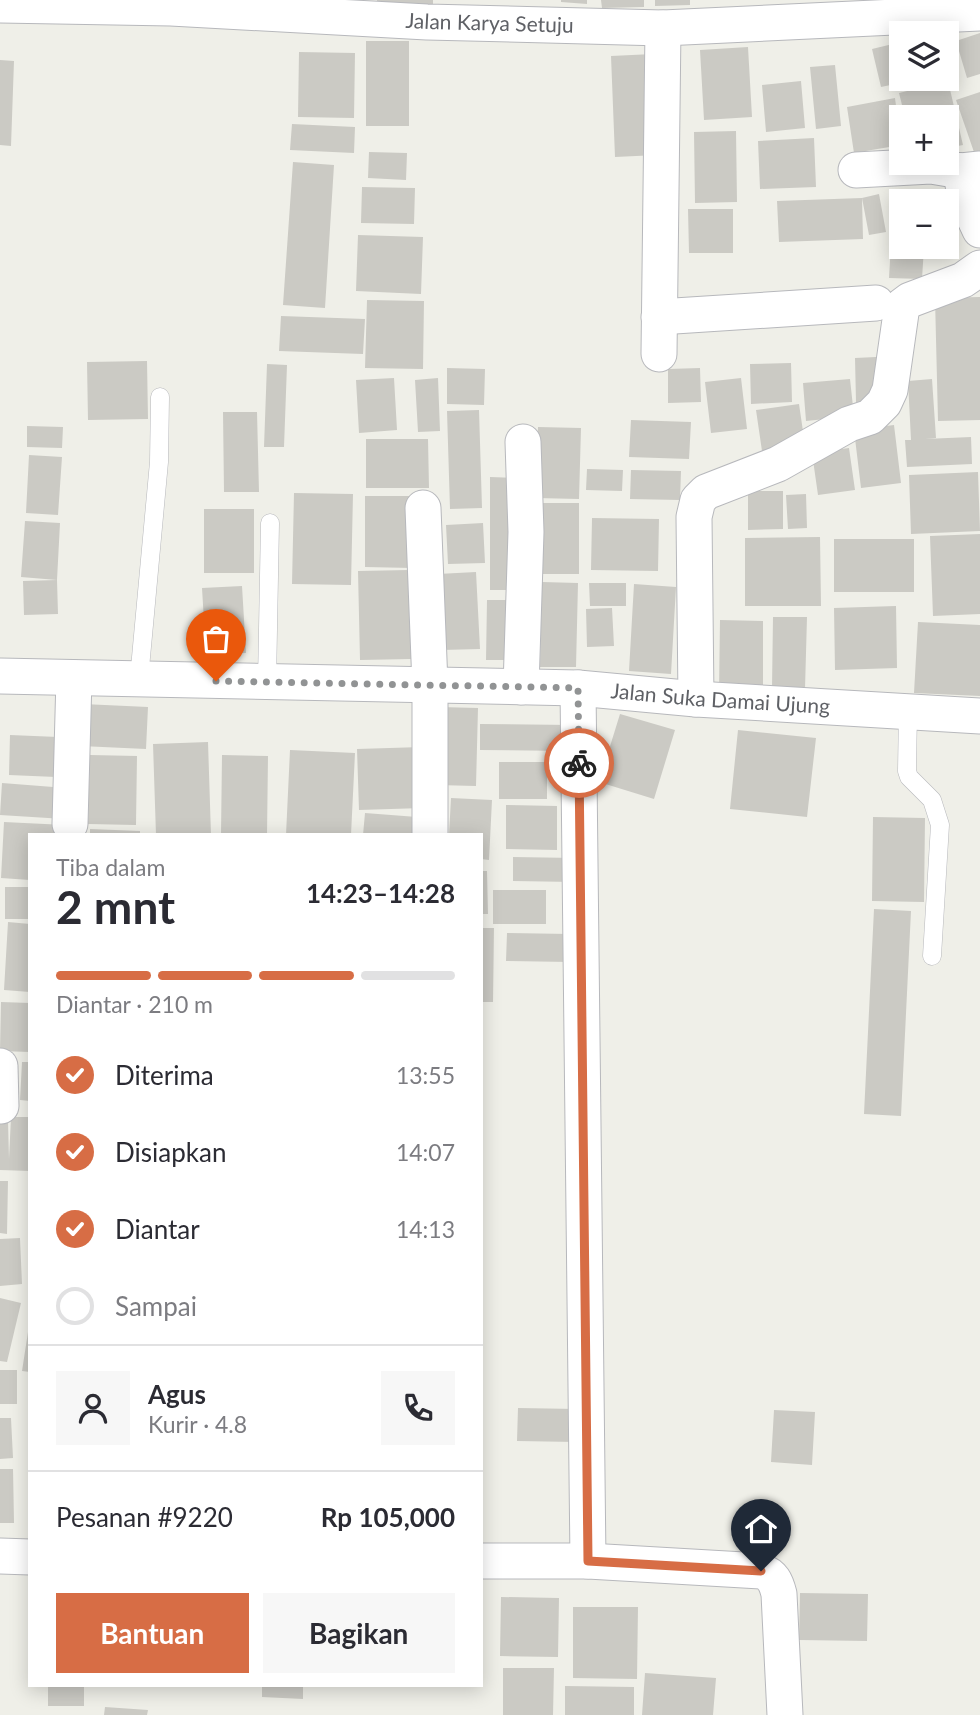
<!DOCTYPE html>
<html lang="id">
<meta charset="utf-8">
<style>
body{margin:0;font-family:Lato,sans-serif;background:#f7f7f7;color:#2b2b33;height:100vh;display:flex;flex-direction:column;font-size:26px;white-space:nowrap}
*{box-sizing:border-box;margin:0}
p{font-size:23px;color:#7c7c81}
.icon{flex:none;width:38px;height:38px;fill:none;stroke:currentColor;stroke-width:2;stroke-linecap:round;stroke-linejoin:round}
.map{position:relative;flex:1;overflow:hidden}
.drawer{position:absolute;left:28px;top:833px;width:455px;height:854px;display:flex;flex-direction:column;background:#fff;border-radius:0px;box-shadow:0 4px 18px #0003}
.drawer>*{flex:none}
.buttons{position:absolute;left:889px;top:21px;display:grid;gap:14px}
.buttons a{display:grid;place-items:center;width:70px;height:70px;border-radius:0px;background:#fff;box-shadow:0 4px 18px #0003;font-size:35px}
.pin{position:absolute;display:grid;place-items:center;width:60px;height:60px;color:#fff;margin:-72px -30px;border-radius:50% 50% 50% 0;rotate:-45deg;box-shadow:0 0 7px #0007}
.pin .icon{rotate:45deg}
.courier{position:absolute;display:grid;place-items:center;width:70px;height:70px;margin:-35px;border:5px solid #d76d45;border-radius:50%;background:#fff;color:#222;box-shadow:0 2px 9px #0007}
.headline em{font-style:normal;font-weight:700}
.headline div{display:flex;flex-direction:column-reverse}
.headline{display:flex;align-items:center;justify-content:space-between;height:119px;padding:0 28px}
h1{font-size:46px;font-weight:700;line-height:52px}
.bar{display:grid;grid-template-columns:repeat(4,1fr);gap:10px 7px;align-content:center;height:84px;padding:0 28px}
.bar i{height:9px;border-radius:5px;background:#e1e1e2}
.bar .on{background:#d76d45}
.bar p{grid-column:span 4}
.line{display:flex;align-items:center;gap:18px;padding:0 28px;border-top:2px solid #e1e1e2}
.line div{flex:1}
.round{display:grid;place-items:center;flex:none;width:74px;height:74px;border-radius:0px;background:#f7f7f7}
ol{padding:0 28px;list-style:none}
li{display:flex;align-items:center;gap:21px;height:77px}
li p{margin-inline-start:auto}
li .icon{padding:7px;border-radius:50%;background:#d76d45;color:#fff;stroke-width:4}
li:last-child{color:#7c7c81}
li i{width:38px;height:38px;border:4px solid #e1e1e2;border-radius:50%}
.primary-button{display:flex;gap:14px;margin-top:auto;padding:14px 28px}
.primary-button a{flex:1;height:80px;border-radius:0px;background:#d76d45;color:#fff;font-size:28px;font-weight:700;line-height:80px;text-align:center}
.primary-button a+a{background:#f7f7f7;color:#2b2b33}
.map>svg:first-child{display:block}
.building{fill:#cbcac4}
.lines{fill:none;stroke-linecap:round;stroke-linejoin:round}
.lane-casing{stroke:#b7b8bc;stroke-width:19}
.street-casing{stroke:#b7b8bc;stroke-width:37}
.lane{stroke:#fff;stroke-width:18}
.street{stroke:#fff;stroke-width:35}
.done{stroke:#919394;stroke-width:7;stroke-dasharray:0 12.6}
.route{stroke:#d76d45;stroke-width:9}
.labels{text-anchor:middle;stroke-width:5;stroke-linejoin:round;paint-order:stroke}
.street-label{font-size:21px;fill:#5f6166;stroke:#fff}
</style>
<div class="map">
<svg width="980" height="1715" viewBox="0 0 980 1715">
<rect width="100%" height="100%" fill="#efefe8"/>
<path class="building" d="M377,0H433V11H377Z
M561,0H587V4L561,2Z
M601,0H644V7L602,8Z
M655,0H690V5L655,6Z
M980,33V74L967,78L956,41Z
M366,41H409V126H366Z
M901,42V79L914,80L881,87L872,49Z
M748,47L752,117L704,120L700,50Z
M299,52L355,53L354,118L298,117Z
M653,54L657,155L615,157L611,56Z
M0,60L14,61L11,146L0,145Z
M835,65L841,126L816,129L810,67Z
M801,81L805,128L766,132L762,85Z
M948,81L963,145L947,148V117H905L899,93Z
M980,92V153L975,155L956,100Z
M895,98L901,145L854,153L847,107Z
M292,124L355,127L354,153L290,150Z
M736,131L737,202L695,203L694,132Z
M814,138L816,187L760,189L758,141Z
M369,152L407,153L406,180L368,178Z
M293,162L334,165L325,308L283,305Z
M362,187L415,188L414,224L361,223Z
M879,194L886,232L869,235L862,198Z
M862,198L863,239L779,242L777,201Z
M688,209H733V253H689Z
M893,209L901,210V247H924L922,279L889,278Z
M358,235L423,237L421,294L356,291Z
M980,297V420L938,421L935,298Z
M367,300L424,301L423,369L365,368Z
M281,316L365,319L363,354L279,351Z
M876,357L877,401L856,402L855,358Z
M147,361L148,419L88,420L87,362Z
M791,363L792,402L751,404L750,364Z
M267,364L287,365L284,447H264Z
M447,368L485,369L484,405L447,404Z
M700,368L701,402L668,403V369Z
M394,378L397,430L359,433L356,380Z
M438,378L440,431L418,432L415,380Z
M741,378L747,429L711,433L705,382Z
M850,379L854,416L806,421L803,383Z
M932,379L936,438L925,439L971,437L972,464L907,467L905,440H911L908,381Z
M799,404L805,445L762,451L756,410Z
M479,410L482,508L450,509L447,411Z
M223,412H257L259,492H224Z
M631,420L691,422L689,459L629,457Z
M894,425L901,483L861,488L854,430Z
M27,426L63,427L62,448L27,447Z
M538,427L581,428L579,499L536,498Z
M366,439H428L429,488H366Z
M849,448L855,490L818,495L812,453Z
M29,455L62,457L58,515L26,513Z
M587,469L623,470L622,491L586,490Z
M631,470L681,471L680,500L630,499Z
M978,472L980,531L911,534L909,475Z
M490,477L517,478V590H490Z
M748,491H783V529L748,530Z
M294,493L353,494L351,585L292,584Z
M806,494L807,528L788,529L786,495Z
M365,496H412V568L365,567Z
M540,503H579V574H540Z
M204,509H254V573H204Z
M592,518L659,519L658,571L591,570Z
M25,521L60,523L57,580L58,614L24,615L23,581L57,580L21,577Z
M483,523L485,563L448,564L446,525Z
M980,534V614L933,616L930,536Z
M820,537L821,606H745V538Z
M834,539H914V592H834Z
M409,570L411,659L360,660L358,571Z
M476,572L480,649L442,650L438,574Z
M542,582L578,583L576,667H540Z
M589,583H626V606H590Z
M634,584L676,587L671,674L629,671Z
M242,586L246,653L206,655L202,588Z
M487,600H520L519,660H486Z
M896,606L897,668L835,670L834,608Z
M612,608L614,646L587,647L586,609Z
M773,617H807L805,689L772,688Z
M720,620L763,621V694L719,693Z
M918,622L980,625V696L914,693Z
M83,704L148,707L146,749L81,746Z
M439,707L478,708L476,786L437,785Z
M620,714L675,730L654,799L599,782Z
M480,724L571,725V751L480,750Z
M738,730L816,738L807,817L730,809Z
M10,735L58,737L56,777L9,775Z
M208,742L211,835H156L153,744Z
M422,747L423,808L359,810L357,749Z
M290,750L355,753L351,835H286Z
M90,755L137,756L136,825L88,824Z
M222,755L268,756L267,835H221Z
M499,762H547V799H499Z
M2,783L66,788L64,819L0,815Z
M451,798L492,800L489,860L481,859V835H449Z
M506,805L557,806V850L506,849Z
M365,813L417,817L415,835H363Z
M873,817L925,818L924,902L872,901Z
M4,822L65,825L64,835H30V880L1,878Z
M90,829L140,831V835H90Z
M513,857L576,858L575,882L513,881Z
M481,871H487L488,914H481Z
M5,887H30V919H5Z
M493,890H546V924H493Z
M874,909L911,911L901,1116L864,1114Z
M8,922L30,924V992L4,990Z
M481,928H494L493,1002H481Z
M507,933L570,934V962L506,961Z
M1,1002L30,1003V1052L0,1051Z
M22,1062H30V1101L20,1100Z
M11,1117H30V1171L0,1170V1120H8L9,1159Z
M0,1181H8L7,1234L0,1233Z
M20,1238L22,1284L0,1286V1239Z
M0,1298L21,1303L7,1362L0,1361Z
M28,1332H30V1372L22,1371Z
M0,1370H17V1404H0Z
M518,1408L577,1409L576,1442L517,1441Z
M774,1410L815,1412L812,1465L771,1462Z
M0,1418H11L13,1458L0,1459Z
M0,1469H13L14,1523H0Z
M800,1593L868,1594L867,1641L799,1640Z
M501,1597L559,1598L558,1657L500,1656Z
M573,1607H638L637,1679L573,1678Z
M503,1668H554L553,1715H503Z
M645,1673L716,1678L713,1715H642Z
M48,1685H84V1706H48Z
M262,1685H303V1699L262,1697Z
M565,1686L634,1687V1715H565Z
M105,1707L148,1710L147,1715H104Z"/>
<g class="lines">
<defs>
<path id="lane" d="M139,679L159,462L160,397
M267,682L270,523
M908,710L907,771L909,777L932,800L940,825L932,956"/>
<g id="street">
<path id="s1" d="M0,5L171,8L427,22L663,28L980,13"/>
<path d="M856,170L931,166L961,171L980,169"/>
<path d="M961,171L965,198L980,230"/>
<path d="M659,317L876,303"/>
<path d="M659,354L663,28"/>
<path d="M423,508L430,685V835"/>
<path id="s2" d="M0,676L578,688L696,699L980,716"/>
<path d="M521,687L526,532L523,442"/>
<path d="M578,688L588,1561"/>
<path d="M696,699L694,517L698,500L706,492L778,464L849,424L870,417L884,403L890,390L902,306L910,300L963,280L980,268"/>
<path d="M70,824L74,678"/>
<path d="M0,1066L1,1106"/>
<path d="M0,1556L30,1557"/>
<path d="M481,1561H588L761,1571C773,1575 776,1582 779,1594L785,1715"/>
</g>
</defs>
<use href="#lane" class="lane-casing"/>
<use href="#street" class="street-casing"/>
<use href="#lane" class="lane"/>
<use href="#street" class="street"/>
</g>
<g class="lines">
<path class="done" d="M216,681L578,688L579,763"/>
<path class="route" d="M579,763L588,1561L761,1571"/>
</g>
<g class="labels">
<g class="street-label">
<text dy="7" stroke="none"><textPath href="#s1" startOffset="490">Jalan Karya Setuju</textPath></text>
<text dy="7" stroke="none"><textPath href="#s2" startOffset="721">Jalan Suka Damai Ujung</textPath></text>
</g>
</g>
</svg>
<div class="buttons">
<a><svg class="icon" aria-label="layers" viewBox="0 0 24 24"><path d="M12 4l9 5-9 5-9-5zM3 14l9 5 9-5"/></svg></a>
<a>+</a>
<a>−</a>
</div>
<div class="pin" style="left:216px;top:681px;background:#ea580c"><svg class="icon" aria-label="bag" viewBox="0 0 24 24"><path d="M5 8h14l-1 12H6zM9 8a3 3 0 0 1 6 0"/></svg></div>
<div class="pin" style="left:761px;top:1571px;background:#1f2937"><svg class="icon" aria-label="home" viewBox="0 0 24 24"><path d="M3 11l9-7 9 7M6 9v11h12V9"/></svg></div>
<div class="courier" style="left:579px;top:763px"><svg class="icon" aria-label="bike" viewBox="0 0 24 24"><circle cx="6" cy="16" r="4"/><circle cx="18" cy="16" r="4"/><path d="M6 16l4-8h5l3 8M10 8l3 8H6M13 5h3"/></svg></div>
<section class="drawer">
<div class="headline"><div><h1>2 mnt</h1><p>Tiba dalam</p></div><em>14:23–14:28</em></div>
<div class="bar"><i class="on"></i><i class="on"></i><i class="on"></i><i></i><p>Diantar · 210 m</p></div>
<ol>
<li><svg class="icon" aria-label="check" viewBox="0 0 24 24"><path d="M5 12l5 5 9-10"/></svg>Diterima<p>13:55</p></li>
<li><svg class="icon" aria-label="check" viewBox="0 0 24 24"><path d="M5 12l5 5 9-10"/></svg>Disiapkan<p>14:07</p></li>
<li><svg class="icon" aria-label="check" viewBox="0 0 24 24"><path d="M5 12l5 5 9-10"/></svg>Diantar<p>14:13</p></li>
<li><i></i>Sampai</li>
</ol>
<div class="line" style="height:126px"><a class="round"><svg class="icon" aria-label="person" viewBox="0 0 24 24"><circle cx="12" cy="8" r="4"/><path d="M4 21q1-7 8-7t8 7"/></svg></a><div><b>Agus</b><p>Kurir · 4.8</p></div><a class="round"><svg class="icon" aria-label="phone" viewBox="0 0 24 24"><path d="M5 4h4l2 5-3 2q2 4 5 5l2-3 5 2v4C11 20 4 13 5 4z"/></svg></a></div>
<div class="line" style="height:91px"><div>Pesanan #9220</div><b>Rp 105,000</b></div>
<div class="primary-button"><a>Bantuan</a><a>Bagikan</a></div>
</section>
</div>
